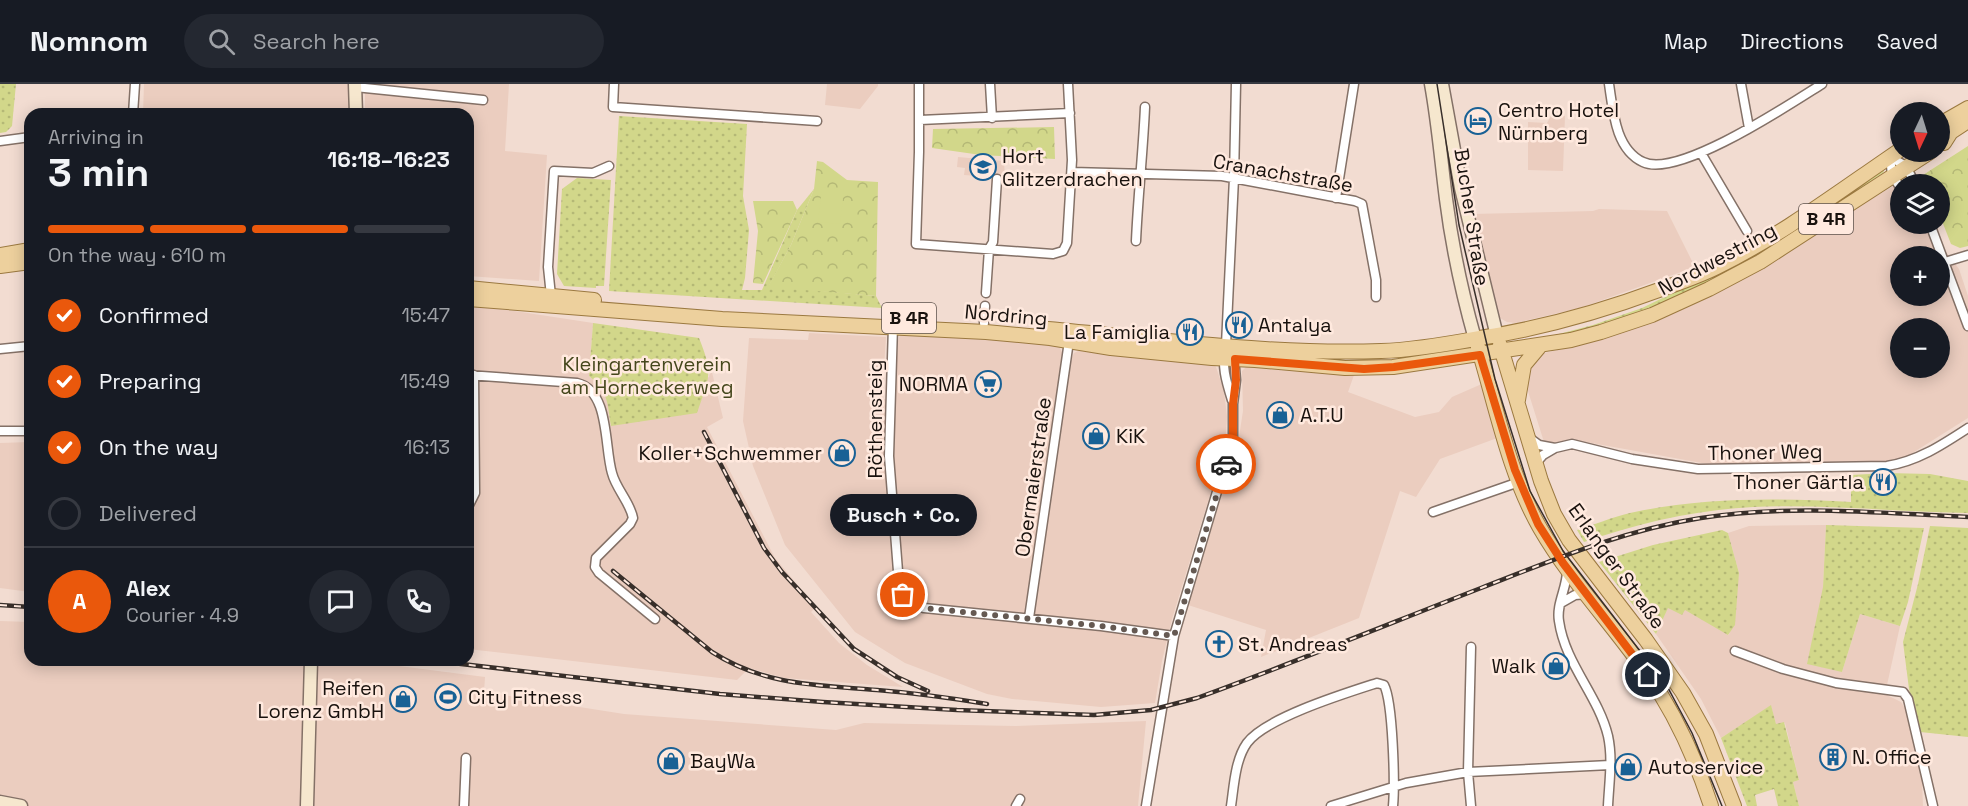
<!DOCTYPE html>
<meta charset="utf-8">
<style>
body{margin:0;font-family:"Space Grotesk",sans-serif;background:#242831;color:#f1f3f6;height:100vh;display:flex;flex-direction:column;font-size:22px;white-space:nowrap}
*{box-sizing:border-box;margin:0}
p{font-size:20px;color:#9ea1a6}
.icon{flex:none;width:33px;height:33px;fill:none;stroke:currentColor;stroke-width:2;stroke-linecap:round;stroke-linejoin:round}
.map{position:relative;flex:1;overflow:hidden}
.side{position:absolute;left:24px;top:24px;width:450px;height:558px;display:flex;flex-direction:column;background:#171b24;border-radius:18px;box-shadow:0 3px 15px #0003}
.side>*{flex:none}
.needle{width:39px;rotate:184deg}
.tools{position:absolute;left:1890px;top:18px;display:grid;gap:12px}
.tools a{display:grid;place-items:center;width:60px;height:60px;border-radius:50%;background:#171b24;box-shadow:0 3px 15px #0003;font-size:30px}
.pin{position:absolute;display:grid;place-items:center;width:51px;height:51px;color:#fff;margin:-26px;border:3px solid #fff;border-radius:50%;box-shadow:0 2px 6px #0007}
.courier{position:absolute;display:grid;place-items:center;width:60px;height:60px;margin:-30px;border:4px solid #ea580c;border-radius:50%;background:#fff;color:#222;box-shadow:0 2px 8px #0007}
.bubble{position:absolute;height:42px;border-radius:21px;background:#171b24;box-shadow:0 3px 15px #0003;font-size:20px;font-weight:600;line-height:42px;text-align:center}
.head em{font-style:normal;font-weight:600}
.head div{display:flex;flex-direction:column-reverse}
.head{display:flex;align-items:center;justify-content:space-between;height:102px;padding:0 24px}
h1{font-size:39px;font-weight:600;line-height:45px}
.bar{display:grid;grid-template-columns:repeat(4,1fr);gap:9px 6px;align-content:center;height:72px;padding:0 24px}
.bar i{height:8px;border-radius:4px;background:#363941}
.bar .current{background:#ea580c}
.bar p{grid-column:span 4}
.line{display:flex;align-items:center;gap:15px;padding:0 24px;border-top:2px solid #363941}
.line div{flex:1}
.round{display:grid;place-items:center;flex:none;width:63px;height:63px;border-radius:32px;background:#242831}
ol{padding:0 24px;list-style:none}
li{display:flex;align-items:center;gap:18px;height:66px}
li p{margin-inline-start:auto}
li .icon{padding:6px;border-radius:50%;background:#ea580c;color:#fff;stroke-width:4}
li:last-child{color:#9ea1a6}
li i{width:33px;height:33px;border:3px solid #363941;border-radius:50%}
header{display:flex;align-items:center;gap:36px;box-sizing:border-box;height:84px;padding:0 30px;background:#171b24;border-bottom:2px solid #363941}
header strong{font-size:28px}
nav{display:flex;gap:33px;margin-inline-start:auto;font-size:21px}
.search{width:420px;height:54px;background:#242831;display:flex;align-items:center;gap:15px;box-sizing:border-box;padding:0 21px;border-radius:33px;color:#9ea1a6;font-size:22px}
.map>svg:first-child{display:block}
.built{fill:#ebcdbf;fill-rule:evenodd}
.grass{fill:url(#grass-dots)}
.park{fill:url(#park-crowns)}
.pitch{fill:#d2d78a}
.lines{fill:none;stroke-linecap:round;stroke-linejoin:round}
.street-casing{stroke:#847167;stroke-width:11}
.secondary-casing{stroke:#847167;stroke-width:15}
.primary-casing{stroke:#9b7940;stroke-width:16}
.street{stroke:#fff;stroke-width:8}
.secondary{stroke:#f6e7ce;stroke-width:12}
.primary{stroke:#edd09d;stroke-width:14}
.tram{stroke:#382f2a;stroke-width:1.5}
.rail-casing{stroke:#382f2a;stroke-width:4.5}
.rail{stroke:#ffe9de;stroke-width:2;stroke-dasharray:7;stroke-linecap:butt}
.done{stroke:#655952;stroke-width:6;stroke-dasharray:0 10.8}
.route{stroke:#ea580c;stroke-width:8}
.labels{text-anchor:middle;stroke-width:5;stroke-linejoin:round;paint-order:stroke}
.shield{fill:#ffe9de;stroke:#5e524c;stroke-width:1.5}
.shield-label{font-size:18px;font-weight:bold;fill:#19120e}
.poi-label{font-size:20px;fill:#19120e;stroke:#ffe9de;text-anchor:start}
.street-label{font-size:20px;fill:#19120e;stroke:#ffe9de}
.park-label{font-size:20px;fill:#45471c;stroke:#ffe9de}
</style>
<header>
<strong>Nomnom</strong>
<div class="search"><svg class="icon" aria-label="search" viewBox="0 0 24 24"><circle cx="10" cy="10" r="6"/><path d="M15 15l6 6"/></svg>Search here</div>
<nav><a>Map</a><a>Directions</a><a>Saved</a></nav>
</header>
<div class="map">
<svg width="1968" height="722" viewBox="0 0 1968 722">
<defs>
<pattern id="grass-dots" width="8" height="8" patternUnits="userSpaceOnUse" patternTransform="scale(1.5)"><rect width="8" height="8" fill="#d2d78a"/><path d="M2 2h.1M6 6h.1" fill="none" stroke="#b4b876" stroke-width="1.8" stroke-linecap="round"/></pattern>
<pattern id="park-crowns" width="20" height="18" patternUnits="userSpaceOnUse" patternTransform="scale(1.5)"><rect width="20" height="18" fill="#d2d78a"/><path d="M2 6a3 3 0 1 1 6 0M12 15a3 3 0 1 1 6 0" fill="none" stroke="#b4b876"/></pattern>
</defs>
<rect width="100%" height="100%" fill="#f2dcd1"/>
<path class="built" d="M144,0H350V30H143Z
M365,0H509L505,67L547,71L539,197L468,192V30H365Z
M827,0H878V2L860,25L825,21Z
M1551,32H1565L1563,87L1528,86V38L1547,39Z
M958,73L1004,77L1005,94L964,91L965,84L957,83Z
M1895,101L1900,108V140H1924L1959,185L1968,212V334L1895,380L1724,383L1575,356L1556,360L1544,358L1527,304V289L1536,274L1544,269L1571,263L1703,214ZM1900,172H1940V212H1900ZM1900,244H1940V284H1900Z
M1599,125L1667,127L1695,183L1580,224L1515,239L1507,238L1500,234L1498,230L1472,130L1593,127Z
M468,220L593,239L589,292L603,304L607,315L611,342L709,293L711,284L723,334L707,343L775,474L816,523L811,528L839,559L867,581L903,603L784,594L749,584L737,596L468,565Z
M905,248L961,251L1059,262L1063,270L1062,329L1071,276L1074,269L1080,266L1214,280L1216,283L1224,307L1227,333L1225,362L1172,535L1162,577L1155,619L1101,623L1012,615L987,610L905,579L855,548L785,461L753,382L743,337L749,254L808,256L809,249L886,253L882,314L893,319L898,257L900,251Z
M1257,281L1354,291L1348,308L1415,333L1439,328L1452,313L1484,299L1500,353L1440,375L1416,413L1400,407L1359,534L1261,573L1266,546L1188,521L1238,359L1243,327L1242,287L1247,282Z
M30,358V508L0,504V359Z
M1826,441L1823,503L1842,588L1860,530L1900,542L1885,610L1901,618L1920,648L1923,722H1799L1793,698L1799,696L1785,639L1776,640L1771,622L1721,654L1701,615L1656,550L1668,523L1685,525L1729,551L1739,489L1728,449L1749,442Z
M0,537L30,538V576H352L485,593L484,608L624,630L836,646L864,639L1015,642L1146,637L1138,722H21L0,718Z"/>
<path class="grass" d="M0,0H16L12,42L6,48L0,49Z
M619,32L747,40L743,112L749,146L745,194L742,206H762L797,126L814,105L791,161L769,202L876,212L882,224L609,207Z
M1883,86L1884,88C1824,128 1766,169 1701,201C1655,224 1605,240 1555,253V251L1593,241L1642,224L1683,204Z
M577,94L611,96L604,202H596V204L564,202L557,190L562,105Z
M593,239L699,254C714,291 709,293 697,329L611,342C607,318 609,309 589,292Z
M1887,389L1930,390L1968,397V429C1897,428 1825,420 1753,423C1695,426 1639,439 1584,458L1577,446C1594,441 1612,433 1630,429C1703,413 1777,414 1851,418V391Z
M1826,441L1924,444L1908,518L1900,542L1860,530L1842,588L1807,580L1823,503Z
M1930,442L1968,444V653L1920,648L1909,605L1903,558L1918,500Z
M1722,446L1728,449L1739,489L1735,541L1728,551L1685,526L1682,531L1668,524L1656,550L1599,478L1653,461Z
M1771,621L1776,640L1784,638L1799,696L1793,698L1799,722H1778L1774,705L1755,711L1757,722H1747L1721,654Z"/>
<path class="park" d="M1054,43L1055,75L981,71L932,64L933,45Z
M1968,62V162L1960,164L1951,160L1940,132V100H1927L1923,91Z
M817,77L823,78L847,96L878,98L876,212L768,203L791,161L814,105Z
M753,117H793L797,126L763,200L753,199L758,147Z"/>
<path class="pitch" d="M822,103L844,106L840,140L818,138Z"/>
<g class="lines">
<defs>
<path id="street" d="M614,0L613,23L817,37
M919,0V68L916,160L1053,170L1063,167L1067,159L1072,76L1068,0
M990,0L992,34
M1609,0C1613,26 1615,65 1643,78C1678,95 1790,20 1822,0
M1741,0L1749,44
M355,3L483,16
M133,30L135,0
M920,36L1070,29
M0,57L30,53
M1701,69L1747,147
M1890,73L1906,82L1915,100
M1890,73L1892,91L1900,103
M1072,88L1222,92L1355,117L1362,120L1376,196V213
M1336,114L1354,0
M1930,140L1968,242
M1136,157C1138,112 1143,68 1145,23
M1945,178L1968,171
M986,209L989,165L993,158L997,95
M551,212L548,183L554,87L593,89L609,82
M984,239L985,222
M893,242L889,372L899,500L908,518L924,524L1101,542L1174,552
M0,265L30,262
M468,291L577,299C610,307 604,362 612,389C616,405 630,418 633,434L630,440L596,474L595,483L599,489L655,535
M1232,316C1226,297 1221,281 1226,261L1234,94L1236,0
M0,347H30
M1528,353L1539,361L1555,364
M1535,380L1543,371L1555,364L1572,360L1632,375L1698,385L1887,382C1918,377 1942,361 1968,344
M469,421L475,409L474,291
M1433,428L1519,398
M1567,487C1567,504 1556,520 1559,537C1565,580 1598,611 1608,652C1613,675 1609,699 1608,722
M1561,519L1575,511L1588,510
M1029,534L1069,257
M1471,563L1468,688L1471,722
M1735,567L1783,585L1836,599L1903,608L1908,615L1933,722
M464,722L466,674
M1016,722L1020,715
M1146,722L1174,552L1233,354V320L1236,296L1234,272
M1231,722C1234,702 1235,676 1247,659C1265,634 1346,609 1377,599L1384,601C1393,618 1395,700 1393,722
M1331,722L1406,699L1468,688L1610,681"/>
<path id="secondary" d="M355,0L356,30
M1431,0C1438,38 1441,76 1446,115C1452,162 1462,209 1475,255
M1442,0L1461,104L1497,252
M0,718L21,722
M307,722L311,576"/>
<path id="primary" d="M1940,40L1968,24
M1944,59L1951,48L1968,37
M0,171L30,166
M0,182L30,178
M468,204L594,216
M468,215L722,235L986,248L1050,254L1111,264L1212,274L1255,276L1345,284L1393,283L1571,256L1601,248L1652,231L1709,205L1760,178L1930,68
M1048,245C1157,255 1271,271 1381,267C1414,266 1448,260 1480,254C1542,244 1600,228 1659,206C1679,199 1699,192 1717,183C1782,151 1841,106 1900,66
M1500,261L1541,397L1554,430L1569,456L1646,556L1683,609L1706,650L1734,722
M1478,263C1496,322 1509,390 1540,444C1570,496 1613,541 1648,591C1676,631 1696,676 1711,722
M1518,316L1524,281L1540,262"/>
</defs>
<use href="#street" class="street-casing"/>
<use href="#secondary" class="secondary-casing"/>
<use href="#primary" class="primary-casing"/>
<use href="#street" class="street"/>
<use href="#secondary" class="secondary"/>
<use href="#primary" class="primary"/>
<path class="tram" d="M1437,0L1459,141L1495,295L1530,407L1563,467L1667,602L1692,649L1722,722"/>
<defs>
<path id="rail" d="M704,348L764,464L782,488L854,565L897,593L928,607
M613,487L712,568C765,602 817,601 877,606C914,609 951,614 987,620
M0,521L30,523
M427,576L720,610L823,618L957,626L1094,631L1151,626L1197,614C1293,579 1386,541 1481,504C1553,476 1624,446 1701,434C1788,420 1880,429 1968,433"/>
</defs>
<use href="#rail" class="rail-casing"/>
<use href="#rail" class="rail"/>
</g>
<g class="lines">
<path class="done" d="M903,511L908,518L924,524L1101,542L1174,552L1226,380"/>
<path class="route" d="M1226,380L1233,354V320L1236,296L1235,275L1364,285L1394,283L1480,271L1515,386L1538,440L1563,479L1648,591"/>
</g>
<defs>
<symbol id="hotel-ring" viewBox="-11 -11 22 22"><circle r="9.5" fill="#ffe9de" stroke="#196195" stroke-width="1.5"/><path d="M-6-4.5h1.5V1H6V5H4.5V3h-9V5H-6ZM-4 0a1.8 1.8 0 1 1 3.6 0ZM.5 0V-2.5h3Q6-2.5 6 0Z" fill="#196195"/></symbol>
<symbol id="school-ring" viewBox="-11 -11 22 22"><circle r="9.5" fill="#ffe9de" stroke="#196195" stroke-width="1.5"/><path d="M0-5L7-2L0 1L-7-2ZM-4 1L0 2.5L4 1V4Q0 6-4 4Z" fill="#196195"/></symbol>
<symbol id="restaurant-ring" viewBox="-11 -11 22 22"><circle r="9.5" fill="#ffe9de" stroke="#196195" stroke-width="1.5"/><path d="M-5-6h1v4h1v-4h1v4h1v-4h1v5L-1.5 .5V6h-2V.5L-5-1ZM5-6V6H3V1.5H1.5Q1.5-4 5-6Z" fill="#196195"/></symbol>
<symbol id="supermarket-ring" viewBox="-11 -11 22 22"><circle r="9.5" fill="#ffe9de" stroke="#196195" stroke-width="1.5"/><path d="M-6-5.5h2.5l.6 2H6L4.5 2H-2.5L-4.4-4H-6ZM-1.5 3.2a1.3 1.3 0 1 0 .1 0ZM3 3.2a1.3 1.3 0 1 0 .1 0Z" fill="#196195"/></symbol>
<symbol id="shop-ring" viewBox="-11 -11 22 22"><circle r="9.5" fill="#ffe9de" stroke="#196195" stroke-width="1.5"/><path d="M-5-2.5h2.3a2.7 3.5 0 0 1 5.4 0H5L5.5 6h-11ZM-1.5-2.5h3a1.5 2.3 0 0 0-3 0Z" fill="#196195"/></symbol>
<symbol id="church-ring" viewBox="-11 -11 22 22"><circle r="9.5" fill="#ffe9de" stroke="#196195" stroke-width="1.5"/><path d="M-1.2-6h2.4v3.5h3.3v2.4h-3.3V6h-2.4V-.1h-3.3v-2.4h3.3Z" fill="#196195"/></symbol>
<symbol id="stadium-ring" viewBox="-11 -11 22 22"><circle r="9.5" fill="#ffe9de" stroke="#196195" stroke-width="1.5"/><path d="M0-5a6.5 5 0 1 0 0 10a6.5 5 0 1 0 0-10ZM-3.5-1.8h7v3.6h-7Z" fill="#196195"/></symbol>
<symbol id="building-ring" viewBox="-11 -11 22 22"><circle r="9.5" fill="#ffe9de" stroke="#196195" stroke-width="1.5"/><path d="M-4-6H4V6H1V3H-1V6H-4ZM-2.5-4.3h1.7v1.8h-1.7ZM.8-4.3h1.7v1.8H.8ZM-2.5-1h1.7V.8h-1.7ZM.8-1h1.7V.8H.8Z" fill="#196195"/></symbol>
</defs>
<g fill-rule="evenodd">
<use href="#hotel-ring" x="1463" y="22" width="30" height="30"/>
<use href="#school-ring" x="968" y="68" width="30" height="30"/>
<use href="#restaurant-ring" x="1224" y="226" width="30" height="30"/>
<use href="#restaurant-ring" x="1175" y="233" width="30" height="30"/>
<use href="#supermarket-ring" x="973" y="285" width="30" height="30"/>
<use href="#shop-ring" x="1265" y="316" width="30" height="30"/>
<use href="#shop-ring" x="1081" y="337" width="30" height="30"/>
<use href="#shop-ring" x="827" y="354" width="30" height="30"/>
<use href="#restaurant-ring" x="1868" y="383" width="30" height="30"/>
<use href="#church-ring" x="1204" y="545" width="30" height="30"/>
<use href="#shop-ring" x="1541" y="567" width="30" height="30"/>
<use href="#stadium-ring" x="433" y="598" width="30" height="30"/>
<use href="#shop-ring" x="388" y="600" width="30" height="30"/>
<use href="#building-ring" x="1818" y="658" width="30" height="30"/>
<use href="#shop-ring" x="656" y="662" width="30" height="30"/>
<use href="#shop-ring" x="1613" y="668" width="30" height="30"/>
</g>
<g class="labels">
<g class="shield">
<rect x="1799" y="120" width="54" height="30" rx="4.5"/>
<rect x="882" y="219" width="54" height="30" rx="4.5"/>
</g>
<g class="shield-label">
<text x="1826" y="141">B 4R</text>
<text x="909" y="240">B 4R</text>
</g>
<g class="poi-label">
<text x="1498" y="33">Centro Hotel<tspan x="1498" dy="23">Nürnberg</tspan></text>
<text x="1002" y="79">Hort<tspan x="1002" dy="23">Glitzerdrachen</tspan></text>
<text x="1258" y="248">Antalya</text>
<text x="1170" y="255" text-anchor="end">La Famiglia</text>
<text x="968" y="307" text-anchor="end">NORMA</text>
<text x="1300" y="338">A.T.U</text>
<text x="1116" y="359">KiK</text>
<text x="822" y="376" text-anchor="end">Koller+Schwemmer</text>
<text x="1864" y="405" text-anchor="end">Thoner Gärtla</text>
<text x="1238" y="567">St. Andreas</text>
<text x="1536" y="589" text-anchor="end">Walk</text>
<text x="384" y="611" text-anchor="end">Reifen<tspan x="384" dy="23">Lorenz GmbH</tspan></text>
<text x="468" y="620">City Fitness</text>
<text x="1852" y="680">N. Office</text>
<text x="690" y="684">BayWa</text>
<text x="1648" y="690">Autoservice</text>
</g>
<g class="street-label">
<text transform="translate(1283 89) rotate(10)" y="7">Cranachstraße</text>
<text transform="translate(1472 133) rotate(81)" y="7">Bucher Straße</text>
<text transform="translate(1717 175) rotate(-28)" y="7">Nordwestring</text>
<text transform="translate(1006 231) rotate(5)" y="7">Nordring</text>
<text transform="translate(875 335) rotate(-90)" y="7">Röthensteig</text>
<text transform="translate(1765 368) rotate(-1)" y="7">Thoner Weg</text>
<text transform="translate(1033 393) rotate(-82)" y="7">Obermaierstraße</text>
<text transform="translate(1617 482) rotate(54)" y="7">Erlanger Straße</text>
</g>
<g class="park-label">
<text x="647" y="287">Kleingartenverein<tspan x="647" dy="23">am Horneckerweg</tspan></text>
</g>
</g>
</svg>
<div class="tools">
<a><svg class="needle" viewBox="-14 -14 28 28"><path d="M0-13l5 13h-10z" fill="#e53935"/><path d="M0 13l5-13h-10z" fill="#9ea1a6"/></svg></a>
<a><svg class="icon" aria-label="layers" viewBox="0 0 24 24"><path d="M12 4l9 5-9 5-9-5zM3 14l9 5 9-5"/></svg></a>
<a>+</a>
<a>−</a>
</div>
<div class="pin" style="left:903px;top:511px;background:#ea580c"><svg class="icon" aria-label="bag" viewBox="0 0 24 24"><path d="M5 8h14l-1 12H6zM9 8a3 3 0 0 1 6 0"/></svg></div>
<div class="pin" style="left:1648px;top:591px;background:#1f2937"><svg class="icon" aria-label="home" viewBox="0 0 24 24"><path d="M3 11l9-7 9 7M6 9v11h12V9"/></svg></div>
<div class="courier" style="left:1226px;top:380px"><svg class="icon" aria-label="car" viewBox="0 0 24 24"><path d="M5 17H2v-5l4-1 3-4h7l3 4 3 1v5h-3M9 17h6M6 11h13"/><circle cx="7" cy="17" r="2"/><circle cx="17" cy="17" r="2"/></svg></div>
<div class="bubble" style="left:830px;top:410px;width:147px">Busch + Co.</div>
<section class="side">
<div class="head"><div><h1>3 min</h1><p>Arriving in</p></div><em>16:18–16:23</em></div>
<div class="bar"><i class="current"></i><i class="current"></i><i class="current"></i><i></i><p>On the way · 610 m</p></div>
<ol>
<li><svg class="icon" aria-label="check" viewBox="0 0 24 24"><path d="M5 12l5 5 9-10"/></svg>Confirmed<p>15:47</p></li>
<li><svg class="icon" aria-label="check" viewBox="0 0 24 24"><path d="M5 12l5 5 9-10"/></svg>Preparing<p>15:49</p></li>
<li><svg class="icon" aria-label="check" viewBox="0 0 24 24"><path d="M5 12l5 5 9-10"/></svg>On the way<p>16:13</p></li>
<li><i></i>Delivered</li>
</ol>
<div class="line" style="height:108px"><b class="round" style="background:#ea580c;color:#fff">A</b><div><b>Alex</b><p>Courier · 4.9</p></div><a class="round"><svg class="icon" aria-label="chat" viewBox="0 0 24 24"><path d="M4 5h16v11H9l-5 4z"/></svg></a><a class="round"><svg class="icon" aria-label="phone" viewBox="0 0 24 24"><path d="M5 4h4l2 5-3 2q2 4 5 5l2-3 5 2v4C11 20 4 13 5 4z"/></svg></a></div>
</section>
</div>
